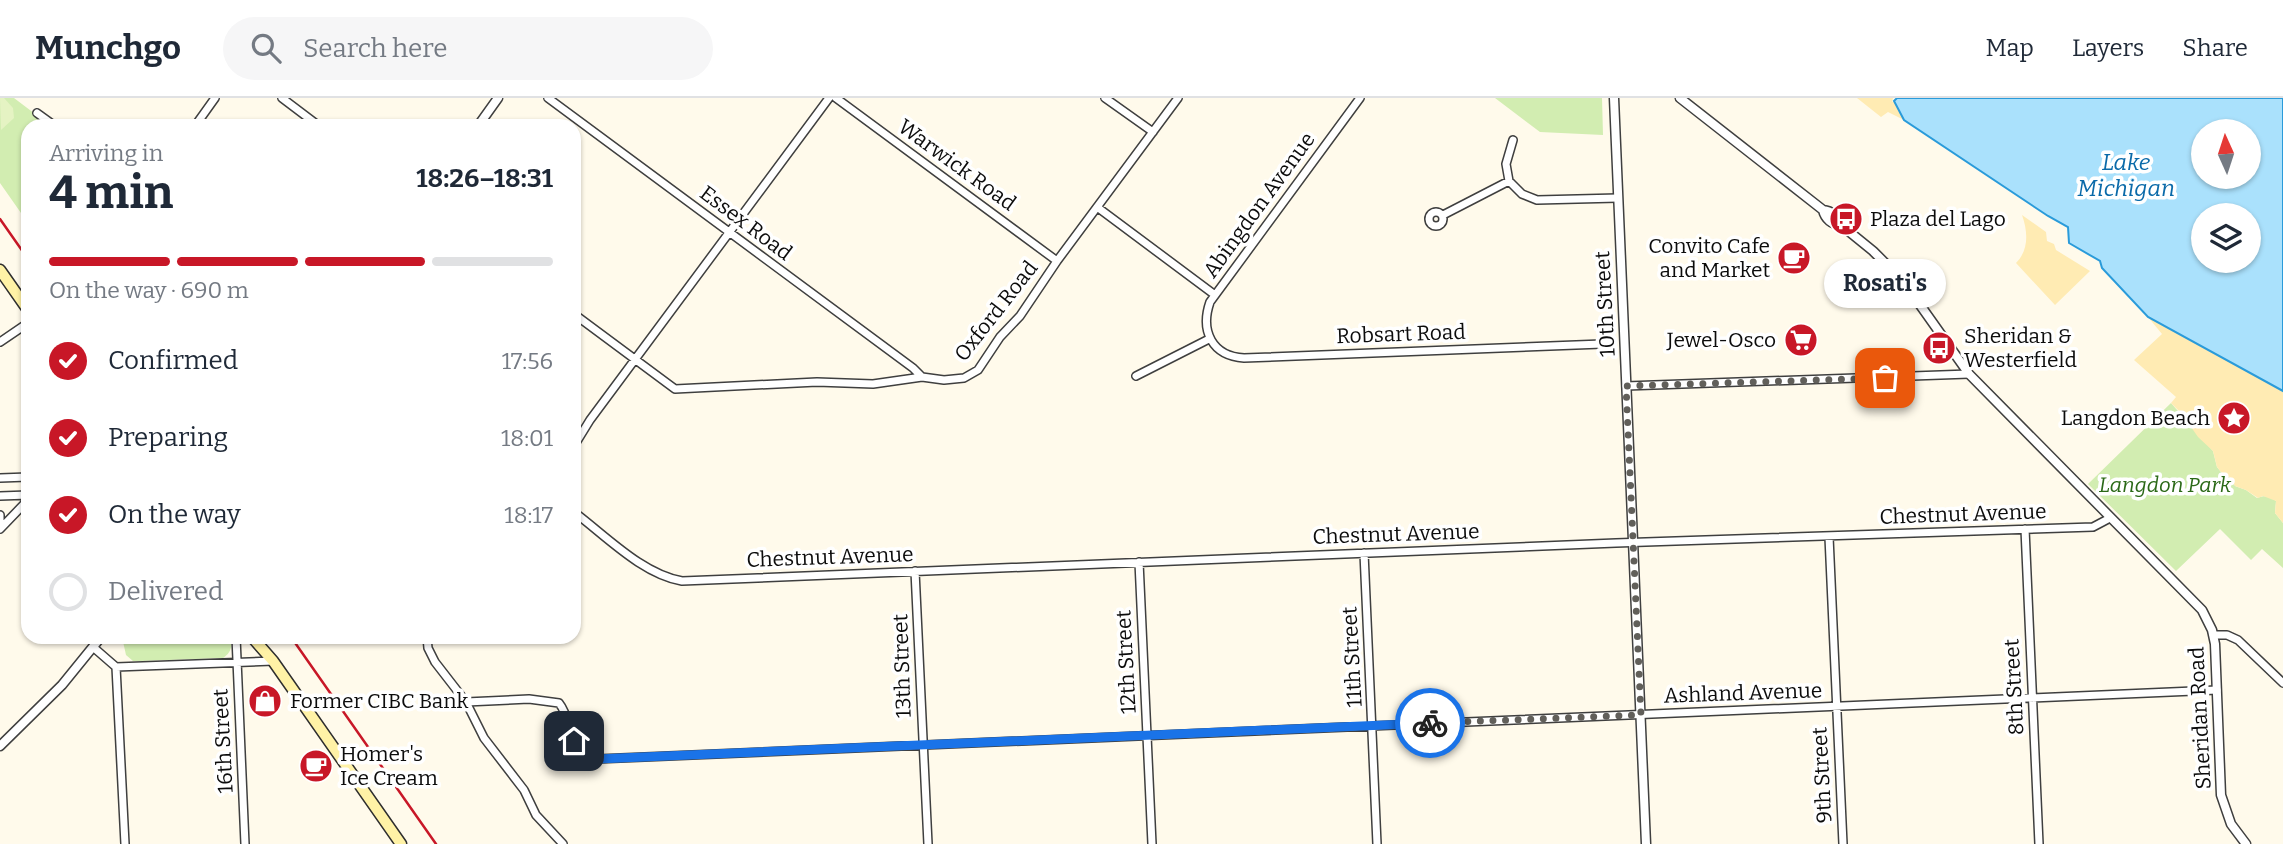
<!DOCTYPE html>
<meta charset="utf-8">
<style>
body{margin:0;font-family:Bitter,serif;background:#f6f6f7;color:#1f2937;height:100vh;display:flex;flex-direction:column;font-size:26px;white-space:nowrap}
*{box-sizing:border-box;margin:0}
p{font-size:23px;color:#747a83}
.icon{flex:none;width:38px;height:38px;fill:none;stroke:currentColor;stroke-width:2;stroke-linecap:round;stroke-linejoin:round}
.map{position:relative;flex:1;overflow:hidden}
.side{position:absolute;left:21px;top:21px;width:560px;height:525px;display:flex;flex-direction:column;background:#fff;border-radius:21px;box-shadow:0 2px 5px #0004}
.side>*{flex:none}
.needle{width:46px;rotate:357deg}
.tools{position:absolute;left:2191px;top:21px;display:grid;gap:14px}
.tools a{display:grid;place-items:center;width:70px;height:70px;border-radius:50%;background:#fff;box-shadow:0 2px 5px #0004;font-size:35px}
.pin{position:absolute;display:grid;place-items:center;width:60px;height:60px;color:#fff;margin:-30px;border-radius:14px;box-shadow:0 4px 10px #0006}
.courier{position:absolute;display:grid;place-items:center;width:70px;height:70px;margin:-35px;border:5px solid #1a73e8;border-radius:50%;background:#fff;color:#222;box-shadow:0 2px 9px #0007}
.bubble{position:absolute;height:49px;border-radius:24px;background:#fff;box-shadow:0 2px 5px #0004;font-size:23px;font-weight:700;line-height:49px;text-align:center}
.summary em{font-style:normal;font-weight:700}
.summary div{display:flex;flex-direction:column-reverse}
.summary{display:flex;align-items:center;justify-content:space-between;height:119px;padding:0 28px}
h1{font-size:46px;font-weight:700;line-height:52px}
.bar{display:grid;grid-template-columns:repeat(4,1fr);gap:10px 7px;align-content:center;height:84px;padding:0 28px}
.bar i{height:9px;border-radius:5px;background:#e0e1e3}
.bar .on{background:#c81727}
.bar p{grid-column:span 4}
ol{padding:0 28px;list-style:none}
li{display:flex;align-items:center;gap:21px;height:77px}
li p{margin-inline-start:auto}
li .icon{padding:7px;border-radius:50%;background:#c81727;color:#fff;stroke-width:4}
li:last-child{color:#747a83}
li i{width:38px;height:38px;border:4px solid #e0e1e3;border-radius:50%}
header{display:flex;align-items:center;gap:42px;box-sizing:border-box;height:98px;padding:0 35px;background:#fff;border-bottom:2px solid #e0e1e3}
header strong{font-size:33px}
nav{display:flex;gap:38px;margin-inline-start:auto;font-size:24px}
.search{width:490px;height:63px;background:#f6f6f7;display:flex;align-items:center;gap:18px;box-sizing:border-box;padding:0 24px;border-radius:38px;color:#747a83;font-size:26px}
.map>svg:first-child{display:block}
.green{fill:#d2edb1}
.sand{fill:#ffebb3}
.pitch{fill:#e5f3c3}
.water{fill:#aae1fc;stroke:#2a9bda;stroke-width:2;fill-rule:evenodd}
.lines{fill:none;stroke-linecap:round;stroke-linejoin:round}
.minor-casing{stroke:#3f3f3f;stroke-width:10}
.tertiary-casing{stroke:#3f3f3f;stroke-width:11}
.secondary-casing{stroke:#2e2e2e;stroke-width:13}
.minor{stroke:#fff;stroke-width:7}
.tertiary{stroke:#fff;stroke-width:8}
.secondary{stroke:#fff2a6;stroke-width:10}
.rail{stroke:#c81727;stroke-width:2.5}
.done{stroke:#615f5a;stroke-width:7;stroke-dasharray:0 12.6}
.route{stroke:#1a73e8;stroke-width:9}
.labels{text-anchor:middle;stroke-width:7;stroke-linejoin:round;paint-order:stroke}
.street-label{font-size:21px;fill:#0c0c0c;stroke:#fff}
.poi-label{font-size:21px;fill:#0c0c0c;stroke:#fff;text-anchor:start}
.park-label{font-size:21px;font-style:italic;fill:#2b6917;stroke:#fff}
.water-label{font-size:23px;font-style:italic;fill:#0a6aa9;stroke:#fff}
</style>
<header>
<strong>Munchgo</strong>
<div class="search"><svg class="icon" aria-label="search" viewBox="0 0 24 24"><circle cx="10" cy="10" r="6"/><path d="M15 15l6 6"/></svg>Search here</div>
<nav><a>Map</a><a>Layers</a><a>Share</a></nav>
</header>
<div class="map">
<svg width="2283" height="746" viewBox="0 0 2283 746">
<rect width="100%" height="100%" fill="#fffaeb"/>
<path class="green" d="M0,0H14L51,28H28V125L0,85Z
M1495,0H1602L1603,37L1540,34Z
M2171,305L2213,353L2217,369L2221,374L2232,381L2235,388L2246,392L2257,400C2265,397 2270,398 2276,403L2275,415L2283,425V470L2262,451L2251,462L2220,431L2176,473L2088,386Z
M122,539H228C234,547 231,555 223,560L139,563H133L126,557Z"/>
<path class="sand" d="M1857,0H1893L1892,4L1894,3L1904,22L1888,14L1881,19Z
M2022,117L2046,134L2047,143L2054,146L2056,152L2090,173L2055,207L2016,165C2029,152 2028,134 2022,117Z
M2148,219L2283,293V425L2275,415L2276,403L2263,398L2258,400L2246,392L2235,388L2231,380L2221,374L2217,369L2213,353L2198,339L2182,316L2171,305L2176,299L2134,262L2162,236Z"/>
<path class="pitch" d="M0,0H4L13,10L14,20L1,32Z"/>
<path class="water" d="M1897,0H2283V293L2148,219L2102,170L2100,163L2069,145L2068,129L2048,118L1904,22L1894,3ZM2249,33V79H2203V33ZM2249,117V163H2203V117Z"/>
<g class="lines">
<defs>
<path id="minor" d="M282,0L319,28
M548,0L913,270L922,279
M836,0L1057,163
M1105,0L1153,34
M1360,0L1210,204C1200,233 1212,258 1244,260L1602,246
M37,15L55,28
M195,28L215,0
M1509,83L1506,66L1513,42
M1097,109L1215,197
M1429 121a7 7 0 1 1 14 0a7 7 0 1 1-14 0Z
M1443,117L1509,83L1522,96L1537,102L1618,100
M574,216L675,291L817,284L873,286L922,279L944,282L964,280L978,272L1000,239L1020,218L1057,163L1178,0
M0,244L28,225
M1136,278L1209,241
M1626,288L1969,276
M574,348L590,322L829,0
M0,380L28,379
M0,398L28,397
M574,414C606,438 642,476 682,483L1616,445L2093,429L2110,420
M0,417V426
M0,431L28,402
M2025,431L2039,746
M1829,439L1843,746
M1364,455L1377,746
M1139,464L1152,746
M915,473L928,746
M2214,537H2227L2238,542L2283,585
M236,539L245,746
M427,539L428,550L435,564L466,604L484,640L524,692L536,717L563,746
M93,549L116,569L125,746
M116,569L273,563
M466,604L529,601L559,605C574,623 568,661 597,661L2217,592"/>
<path id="tertiary" d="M1614,0L1646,746
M1680,0L1823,112C1832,113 1838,119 1841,127L1873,153L1894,174L1918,204L1969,276L2202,512L2212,532L2215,546L2221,697L2231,726L2246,746
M478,28L498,0
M1823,112C1825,121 1832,127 1841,127
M0,648L62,587L101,539"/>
<path id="secondary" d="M0,172L28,212
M252,539L273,563L401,746"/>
</defs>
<use href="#minor" class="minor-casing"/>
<use href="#tertiary" class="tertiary-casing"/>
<use href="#secondary" class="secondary-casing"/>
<use href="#minor" class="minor"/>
<use href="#tertiary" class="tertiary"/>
<use href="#secondary" class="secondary"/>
<path class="rail" d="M0,121L28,161
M291,539L436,746"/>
</g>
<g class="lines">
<path class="done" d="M1430,625L1641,617L1626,288L1885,280"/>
<path class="route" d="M574,643C580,655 584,661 597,661L1430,625"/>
</g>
<defs>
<symbol id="bus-disc" viewBox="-11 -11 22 22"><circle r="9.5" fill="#c81727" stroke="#fff"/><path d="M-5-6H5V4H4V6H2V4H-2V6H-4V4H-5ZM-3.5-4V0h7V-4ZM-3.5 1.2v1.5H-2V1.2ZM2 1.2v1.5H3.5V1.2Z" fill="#fff"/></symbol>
<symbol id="cafe-disc" viewBox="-11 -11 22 22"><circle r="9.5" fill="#c81727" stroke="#fff"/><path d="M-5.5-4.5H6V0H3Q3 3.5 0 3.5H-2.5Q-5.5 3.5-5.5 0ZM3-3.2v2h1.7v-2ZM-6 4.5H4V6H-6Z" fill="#fff"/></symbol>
<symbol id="supermarket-disc" viewBox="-11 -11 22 22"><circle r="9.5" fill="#c81727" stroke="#fff"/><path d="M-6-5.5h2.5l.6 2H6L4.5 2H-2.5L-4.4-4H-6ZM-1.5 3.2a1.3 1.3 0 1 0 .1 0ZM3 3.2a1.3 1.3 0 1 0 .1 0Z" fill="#fff"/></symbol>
<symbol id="sight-disc" viewBox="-11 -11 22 22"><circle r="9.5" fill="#c81727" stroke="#fff"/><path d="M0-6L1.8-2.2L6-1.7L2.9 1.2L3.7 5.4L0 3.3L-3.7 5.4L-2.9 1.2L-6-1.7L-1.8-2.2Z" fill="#fff"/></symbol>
<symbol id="shop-disc" viewBox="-11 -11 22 22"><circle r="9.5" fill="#c81727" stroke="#fff"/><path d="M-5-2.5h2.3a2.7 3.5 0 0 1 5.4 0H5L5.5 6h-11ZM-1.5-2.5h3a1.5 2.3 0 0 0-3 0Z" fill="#fff"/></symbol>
</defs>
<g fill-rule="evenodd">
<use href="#bus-disc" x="1827" y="102" width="38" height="38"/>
<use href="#cafe-disc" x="1775" y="141" width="38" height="38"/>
<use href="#supermarket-disc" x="1782" y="223" width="38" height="38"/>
<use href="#bus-disc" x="1920" y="231" width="38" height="38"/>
<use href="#sight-disc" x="2215" y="301" width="38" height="38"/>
<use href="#shop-disc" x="246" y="584" width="38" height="38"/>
<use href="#cafe-disc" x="297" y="649" width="38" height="38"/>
</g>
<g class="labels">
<g class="street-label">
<text transform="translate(957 67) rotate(36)" y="7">Warwick Road</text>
<text transform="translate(1259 107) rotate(-54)" y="7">Abingdon Avenue</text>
<text transform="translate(746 125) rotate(37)" y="7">Essex Road</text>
<text transform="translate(1605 206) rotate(-93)" y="7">10th Street</text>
<text transform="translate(996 213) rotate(-52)" y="7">Oxford Road</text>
<text transform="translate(1401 236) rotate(-2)" y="7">Robsart Road</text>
<text transform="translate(1963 416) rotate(-2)" y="7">Chestnut Avenue</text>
<text transform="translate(1396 436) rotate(-2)" y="7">Chestnut Avenue</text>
<text transform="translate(830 459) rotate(-2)" y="7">Chestnut Avenue</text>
<text transform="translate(1352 559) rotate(-93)" y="7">11th Street</text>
<text transform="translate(1126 564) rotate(-93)" y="7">12th Street</text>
<text transform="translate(902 568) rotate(-92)" y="7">13th Street</text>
<text transform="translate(2014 589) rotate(-93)" y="7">8th Street</text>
<text transform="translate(1743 595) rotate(-2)" y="7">Ashland Avenue</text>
<text transform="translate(2200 620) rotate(-93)" y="7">Sheridan Road</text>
<text transform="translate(223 643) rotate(-93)" y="7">16th Street</text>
<text transform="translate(1822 677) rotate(-93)" y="7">9th Street</text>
</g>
<g class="poi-label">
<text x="1870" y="128">Plaza del Lago</text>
<text x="1770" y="155" text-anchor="end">Convito Cafe<tspan x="1770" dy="24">and Market</tspan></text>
<text x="1964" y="245">Sheridan &amp;<tspan x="1964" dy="24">Westerfield</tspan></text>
<text x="1776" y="249" text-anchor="end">Jewel-Osco</text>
<text x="2210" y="327" text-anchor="end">Langdon Beach</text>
<text x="290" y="610">Former CIBC Bank</text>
<text x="340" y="663">Homer's<tspan x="340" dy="24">Ice Cream</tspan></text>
</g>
<g class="park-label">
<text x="2165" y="394">Langdon Park</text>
</g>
<g class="water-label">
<text x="2126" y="72">Lake<tspan x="2126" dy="26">Michigan</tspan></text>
</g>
</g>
</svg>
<div class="tools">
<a><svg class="needle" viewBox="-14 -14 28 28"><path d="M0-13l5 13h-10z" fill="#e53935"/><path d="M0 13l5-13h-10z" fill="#747a83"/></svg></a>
<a><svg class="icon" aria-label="layers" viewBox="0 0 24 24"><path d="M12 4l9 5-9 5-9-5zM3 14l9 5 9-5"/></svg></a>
</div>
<div class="pin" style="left:1885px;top:280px;background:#ea580c"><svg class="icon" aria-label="bag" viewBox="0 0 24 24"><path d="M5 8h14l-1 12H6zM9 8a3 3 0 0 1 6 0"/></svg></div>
<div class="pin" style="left:574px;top:643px;background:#1f2937"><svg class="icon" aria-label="home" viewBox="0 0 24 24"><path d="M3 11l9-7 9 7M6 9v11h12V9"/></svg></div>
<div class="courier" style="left:1430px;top:625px"><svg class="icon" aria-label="bike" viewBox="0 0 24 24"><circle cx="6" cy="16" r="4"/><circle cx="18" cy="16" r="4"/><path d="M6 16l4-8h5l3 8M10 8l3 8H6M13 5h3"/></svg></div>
<div class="bubble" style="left:1824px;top:161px;width:122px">Rosati's</div>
<section class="side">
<div class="summary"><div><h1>4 min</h1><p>Arriving in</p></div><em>18:26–18:31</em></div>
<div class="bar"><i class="on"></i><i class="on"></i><i class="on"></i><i></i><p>On the way · 690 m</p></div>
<ol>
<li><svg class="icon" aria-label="check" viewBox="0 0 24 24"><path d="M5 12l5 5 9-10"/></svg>Confirmed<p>17:56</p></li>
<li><svg class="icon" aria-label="check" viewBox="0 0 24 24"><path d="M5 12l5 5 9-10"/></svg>Preparing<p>18:01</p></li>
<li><svg class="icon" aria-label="check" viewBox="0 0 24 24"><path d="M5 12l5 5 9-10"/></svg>On the way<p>18:17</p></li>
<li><i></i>Delivered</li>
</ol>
</section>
</div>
